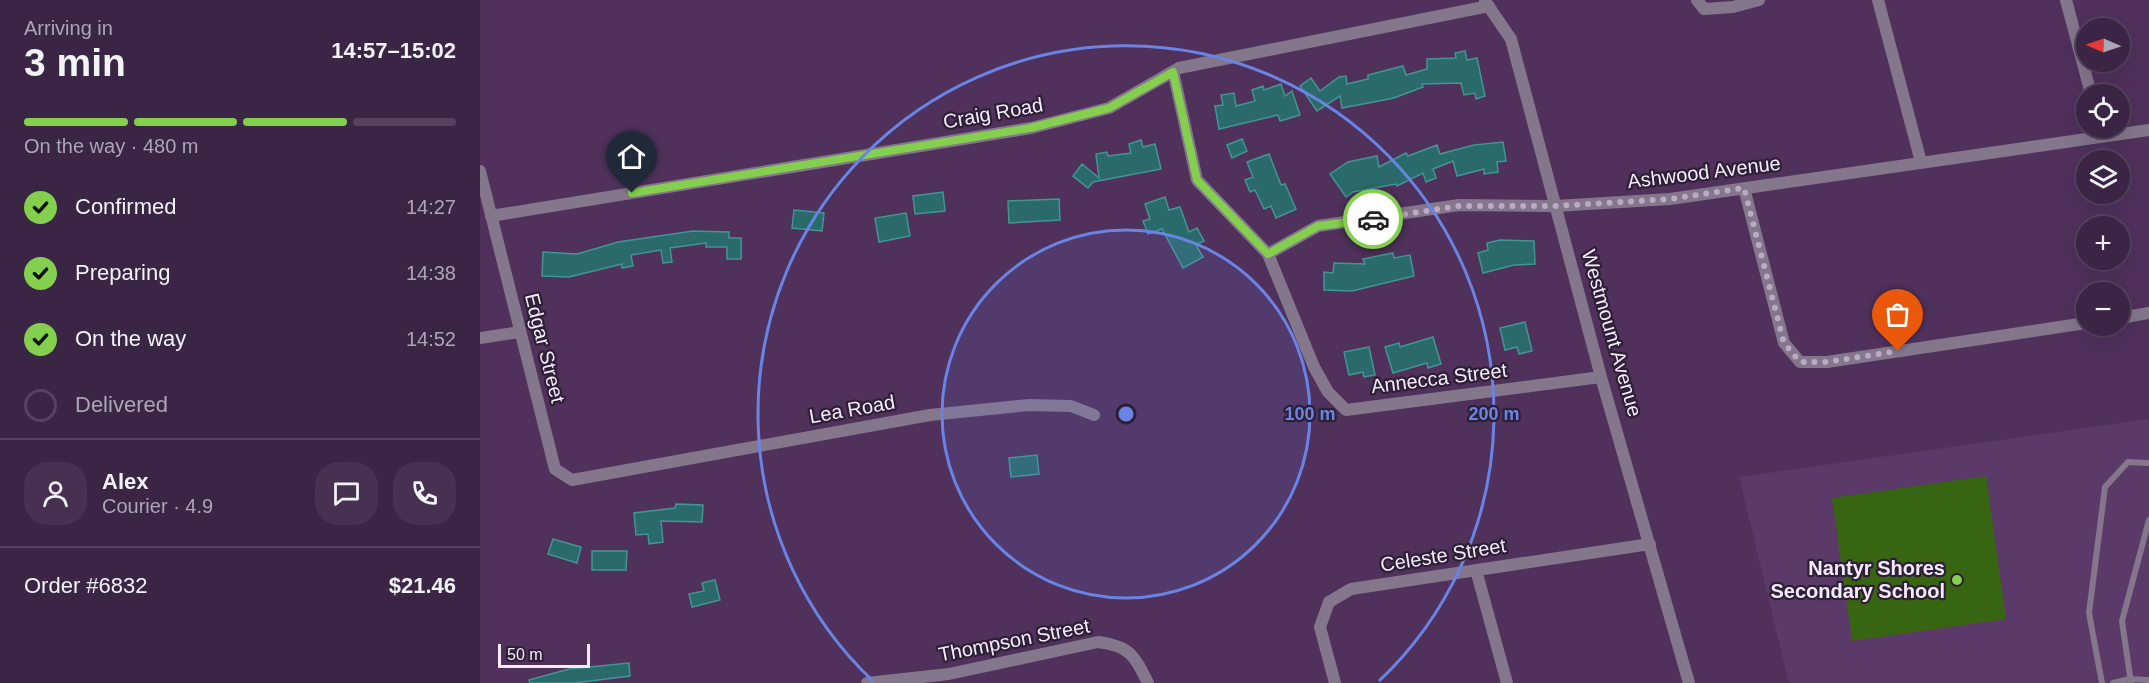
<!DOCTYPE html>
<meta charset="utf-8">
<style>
body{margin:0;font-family:Helvetica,sans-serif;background:#463150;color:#f1f3f6;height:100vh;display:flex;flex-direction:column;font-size:22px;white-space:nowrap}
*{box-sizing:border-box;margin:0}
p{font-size:20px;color:#aca5b3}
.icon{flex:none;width:33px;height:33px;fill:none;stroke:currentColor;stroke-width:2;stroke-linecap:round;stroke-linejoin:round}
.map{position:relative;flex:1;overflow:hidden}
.panel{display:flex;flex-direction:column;background:#3b2545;width:480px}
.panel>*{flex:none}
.needle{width:39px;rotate:272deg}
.buttons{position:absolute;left:1596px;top:18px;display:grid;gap:12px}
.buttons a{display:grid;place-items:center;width:54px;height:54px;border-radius:50%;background:#3b2545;box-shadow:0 6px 24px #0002,0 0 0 2px #54425e;font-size:30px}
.scale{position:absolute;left:18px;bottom:15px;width:92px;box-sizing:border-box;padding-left:6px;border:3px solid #f7e9fe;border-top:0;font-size:16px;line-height:21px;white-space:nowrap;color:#f7e9fe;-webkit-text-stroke:4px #2d2034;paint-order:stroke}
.pin{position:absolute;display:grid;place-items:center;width:51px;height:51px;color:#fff;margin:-62px -26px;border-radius:50% 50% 50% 0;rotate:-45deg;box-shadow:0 0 6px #0007}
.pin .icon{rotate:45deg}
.courier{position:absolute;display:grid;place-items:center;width:60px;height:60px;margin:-30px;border:4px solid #84d04e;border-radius:50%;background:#fff;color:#222;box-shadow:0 2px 8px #0007}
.overview em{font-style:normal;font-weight:700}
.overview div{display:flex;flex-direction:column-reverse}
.overview{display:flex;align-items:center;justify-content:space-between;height:102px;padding:0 24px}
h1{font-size:39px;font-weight:700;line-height:45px}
.bar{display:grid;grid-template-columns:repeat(4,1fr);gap:9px 6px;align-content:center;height:72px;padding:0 24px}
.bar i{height:8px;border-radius:4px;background:#54425e}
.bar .current{background:#84d04e}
.bar p{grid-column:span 4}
.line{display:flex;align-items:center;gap:15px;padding:0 24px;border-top:2px solid #54425e}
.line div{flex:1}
.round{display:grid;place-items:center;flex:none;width:63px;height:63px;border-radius:24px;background:#463150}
ol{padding:0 24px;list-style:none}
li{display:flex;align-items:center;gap:18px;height:66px}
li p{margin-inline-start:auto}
li .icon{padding:6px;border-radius:50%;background:#84d04e;color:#111;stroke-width:4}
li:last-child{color:#aca5b3}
li i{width:33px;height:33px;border:3px solid #54425e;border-radius:50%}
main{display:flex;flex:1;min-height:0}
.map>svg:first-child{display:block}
.built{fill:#5b3a6a}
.green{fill:#386511}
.building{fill:#2b6a6a;stroke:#439594;stroke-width:1.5}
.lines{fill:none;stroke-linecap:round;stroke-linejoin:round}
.service{stroke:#84768b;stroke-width:6}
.minor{stroke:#84768b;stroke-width:12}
.done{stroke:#bca9c5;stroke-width:6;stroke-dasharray:0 10.8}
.route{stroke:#84d04e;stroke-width:8}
.ring{fill:none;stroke:#6984e5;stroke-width:3}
.poi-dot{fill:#84d04e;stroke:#2d2034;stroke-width:2}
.labels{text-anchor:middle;stroke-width:4.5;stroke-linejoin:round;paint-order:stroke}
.street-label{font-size:20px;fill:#f7e9fe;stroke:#2d2034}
.poi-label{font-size:20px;font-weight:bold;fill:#f7e9fe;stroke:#2d2034;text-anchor:end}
.centre{fill:#6984e5;stroke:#2d2034;stroke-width:3}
.ring-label{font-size:18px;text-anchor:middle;font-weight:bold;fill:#6984e5;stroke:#2d2034;stroke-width:4.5;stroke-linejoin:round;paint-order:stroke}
</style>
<main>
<section class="panel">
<div class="overview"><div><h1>3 min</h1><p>Arriving in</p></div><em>14:57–15:02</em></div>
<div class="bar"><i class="current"></i><i class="current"></i><i class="current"></i><i></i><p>On the way · 480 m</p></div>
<ol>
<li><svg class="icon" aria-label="check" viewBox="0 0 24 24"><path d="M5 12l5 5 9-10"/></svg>Confirmed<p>14:27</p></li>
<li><svg class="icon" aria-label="check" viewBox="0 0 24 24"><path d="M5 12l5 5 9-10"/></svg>Preparing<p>14:38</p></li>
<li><svg class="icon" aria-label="check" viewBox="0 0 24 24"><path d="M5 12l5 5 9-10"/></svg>On the way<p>14:52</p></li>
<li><i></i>Delivered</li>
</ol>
<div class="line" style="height:108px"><a class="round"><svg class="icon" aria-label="person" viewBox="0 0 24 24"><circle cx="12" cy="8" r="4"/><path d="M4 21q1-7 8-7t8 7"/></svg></a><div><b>Alex</b><p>Courier · 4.9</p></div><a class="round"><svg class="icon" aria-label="chat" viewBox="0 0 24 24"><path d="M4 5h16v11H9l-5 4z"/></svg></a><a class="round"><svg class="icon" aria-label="phone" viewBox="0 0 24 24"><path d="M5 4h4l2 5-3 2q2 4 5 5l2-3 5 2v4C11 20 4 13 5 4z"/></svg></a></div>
<div class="line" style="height:78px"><div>Order #6832</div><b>$21.46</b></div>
</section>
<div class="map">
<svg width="1669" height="683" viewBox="0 0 1669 683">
<rect width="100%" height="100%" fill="#4f315c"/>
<path class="built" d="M1669,419V683H1309L1259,477Z"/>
<path class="green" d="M1506,476L1526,619L1372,641L1352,498Z"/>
<path class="building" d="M985,51L987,60L997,58L1005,96L996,99L995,93L984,95L981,83L942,84L943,87L914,98L862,108L860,96L837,111L820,86L831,78L840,91L859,77L866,76L867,84L888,79V75L923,66L926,75L947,69V59L976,58L975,53Z
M801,84L805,96L812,91L820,115L800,121L798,115L739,129L735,106L743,105L741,95L754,93L756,106L775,101L772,90L783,86L784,90Z
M762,139L767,151L752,158L747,145Z
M661,140L663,147L675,144L681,169L613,182L608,188L593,176L602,164L619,178L616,154L627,152L628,156L651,153L649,144Z
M1023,142L1026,161L1017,162L1018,172L1004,174V169L977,176L973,161L953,169L956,178L946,182L943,173L917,186L916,184L873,192L866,197L850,174L868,162L897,156L899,167L926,153L928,156L957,145L960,154L994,145Z
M789,154L801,185L805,184L816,209L796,218L791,206L784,209L775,190L770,192L765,180L773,177L767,162Z
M463,192L465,211L435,214L433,196Z
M685,197L689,210L700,207L709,232L717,228L724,241L716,245L723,257L703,268L682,229L668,234L663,221L670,219L665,204Z
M579,199L580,220L529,223L528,201Z
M314,210L344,213L342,231L312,228Z
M426,213L430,236L399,242L395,218Z
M213,231L249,232V238H261V259H247V247H226V243L190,248L192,262L183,263L181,250L151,255L153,266L142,268V264L89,277L62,276L63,252L97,254L138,242Z
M1020,240L1054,241L1055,264L1034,265L1003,273L998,253L1008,250L1007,243Z
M913,253L914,258L930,255L934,276L872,291L844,290V272L853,273L854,263L885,264L883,259Z
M1045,322L1052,351L1039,354L1037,347L1025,350L1020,328Z
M953,337L961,364L948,368L947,363L913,373L905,347L919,343L920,347Z
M889,347L895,375L884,377L883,372L869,375L864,352Z
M557,455L559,474L531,477L529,458Z
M196,504L223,505L222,522L181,521L183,542L169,544L168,534L156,535L154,513L195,508Z
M73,539L101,547L97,563L68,554Z
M112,551H147L146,570H112Z
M235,580L240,600L212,607L209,594L224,591L222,583Z
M149,663L150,676L94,683H50L49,680L89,669Z"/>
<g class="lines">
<path class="service" d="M1622,683L1609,613L1625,487L1648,462L1669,463
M1633,683L1650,679L1669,680
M1651,683L1642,621L1669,520"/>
<path class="minor" d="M1217,0L1224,9L1253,7L1279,0
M1398,0L1441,162
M1586,0L1611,94
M1005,1L1031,39L1121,377L1209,683
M693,71L717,180L788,254L834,367L848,392L866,410L1121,377
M0,171L75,469L92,480L450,415L549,405L591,406L614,415
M1264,188L1304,343L1320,362H1347L1606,323
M11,216L551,128L629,108L699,68L1009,6
M788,254L838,226L979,205L1076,206L1190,199L1669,130
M1640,318L1669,313
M0,338L40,332
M996,570L1027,683
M387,683L469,674L618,642C650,646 654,655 668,683
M855,683L840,627L849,602L871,589L1170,544"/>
</g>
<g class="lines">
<path class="done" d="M893,219L979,206H1076L1190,199L1264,188L1304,343L1320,362H1347L1418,351"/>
<path class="route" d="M152,193L550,128L629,108L693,72L717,180L788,254L838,226L893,219"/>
</g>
<circle cx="646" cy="414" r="184" fill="#6984e5" fill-opacity=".12"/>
<g class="ring">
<circle cx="646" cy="414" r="184"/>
<path d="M393 681A368 368 0 1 1 899 681"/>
</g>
<circle class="poi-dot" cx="1477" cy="580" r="6"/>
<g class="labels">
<g class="street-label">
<text transform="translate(513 113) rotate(-10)" y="7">Craig Road</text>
<text transform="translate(1224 172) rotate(-7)" y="7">Ashwood Avenue</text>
<text transform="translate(1132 333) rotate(74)" y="7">Westmount Avenue</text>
<text transform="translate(65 348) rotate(76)" y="7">Edgar Street</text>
<text transform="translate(959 378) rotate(-7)" y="7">Annecca Street</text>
<text transform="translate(372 409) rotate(-10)" y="7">Lea Road</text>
<text transform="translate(963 555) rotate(-9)" y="7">Celeste Street</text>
<text transform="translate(534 640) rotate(-11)" y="7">Thompson Street</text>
</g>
<g class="poi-label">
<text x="1465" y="575">Nantyr Shores<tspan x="1465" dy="23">Secondary School</tspan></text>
</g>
</g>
<circle cx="646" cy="414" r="9" class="centre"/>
<g class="ring-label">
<text x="830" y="420">100 m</text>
<text x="1014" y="420">200 m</text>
</g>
</svg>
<div class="buttons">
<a><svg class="needle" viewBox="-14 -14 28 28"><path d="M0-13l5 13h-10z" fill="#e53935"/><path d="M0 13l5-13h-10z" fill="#aca5b3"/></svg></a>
<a><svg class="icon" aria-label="locate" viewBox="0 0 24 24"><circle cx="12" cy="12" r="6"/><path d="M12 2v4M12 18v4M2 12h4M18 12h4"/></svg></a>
<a><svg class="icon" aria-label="layers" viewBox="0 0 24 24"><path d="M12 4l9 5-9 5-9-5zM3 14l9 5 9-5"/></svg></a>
<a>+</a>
<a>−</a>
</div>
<div class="scale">50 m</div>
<div class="pin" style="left:1418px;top:351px;background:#ea580c"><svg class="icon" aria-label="bag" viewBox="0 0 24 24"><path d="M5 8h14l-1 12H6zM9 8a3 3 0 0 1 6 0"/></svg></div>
<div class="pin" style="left:152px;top:193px;background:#1f2937"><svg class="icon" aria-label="home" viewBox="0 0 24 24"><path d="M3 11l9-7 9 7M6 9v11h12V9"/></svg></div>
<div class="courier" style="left:893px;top:219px"><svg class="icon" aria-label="car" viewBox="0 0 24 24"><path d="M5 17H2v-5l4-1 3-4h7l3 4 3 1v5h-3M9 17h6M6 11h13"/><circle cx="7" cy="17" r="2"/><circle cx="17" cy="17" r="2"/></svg></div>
</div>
</main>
